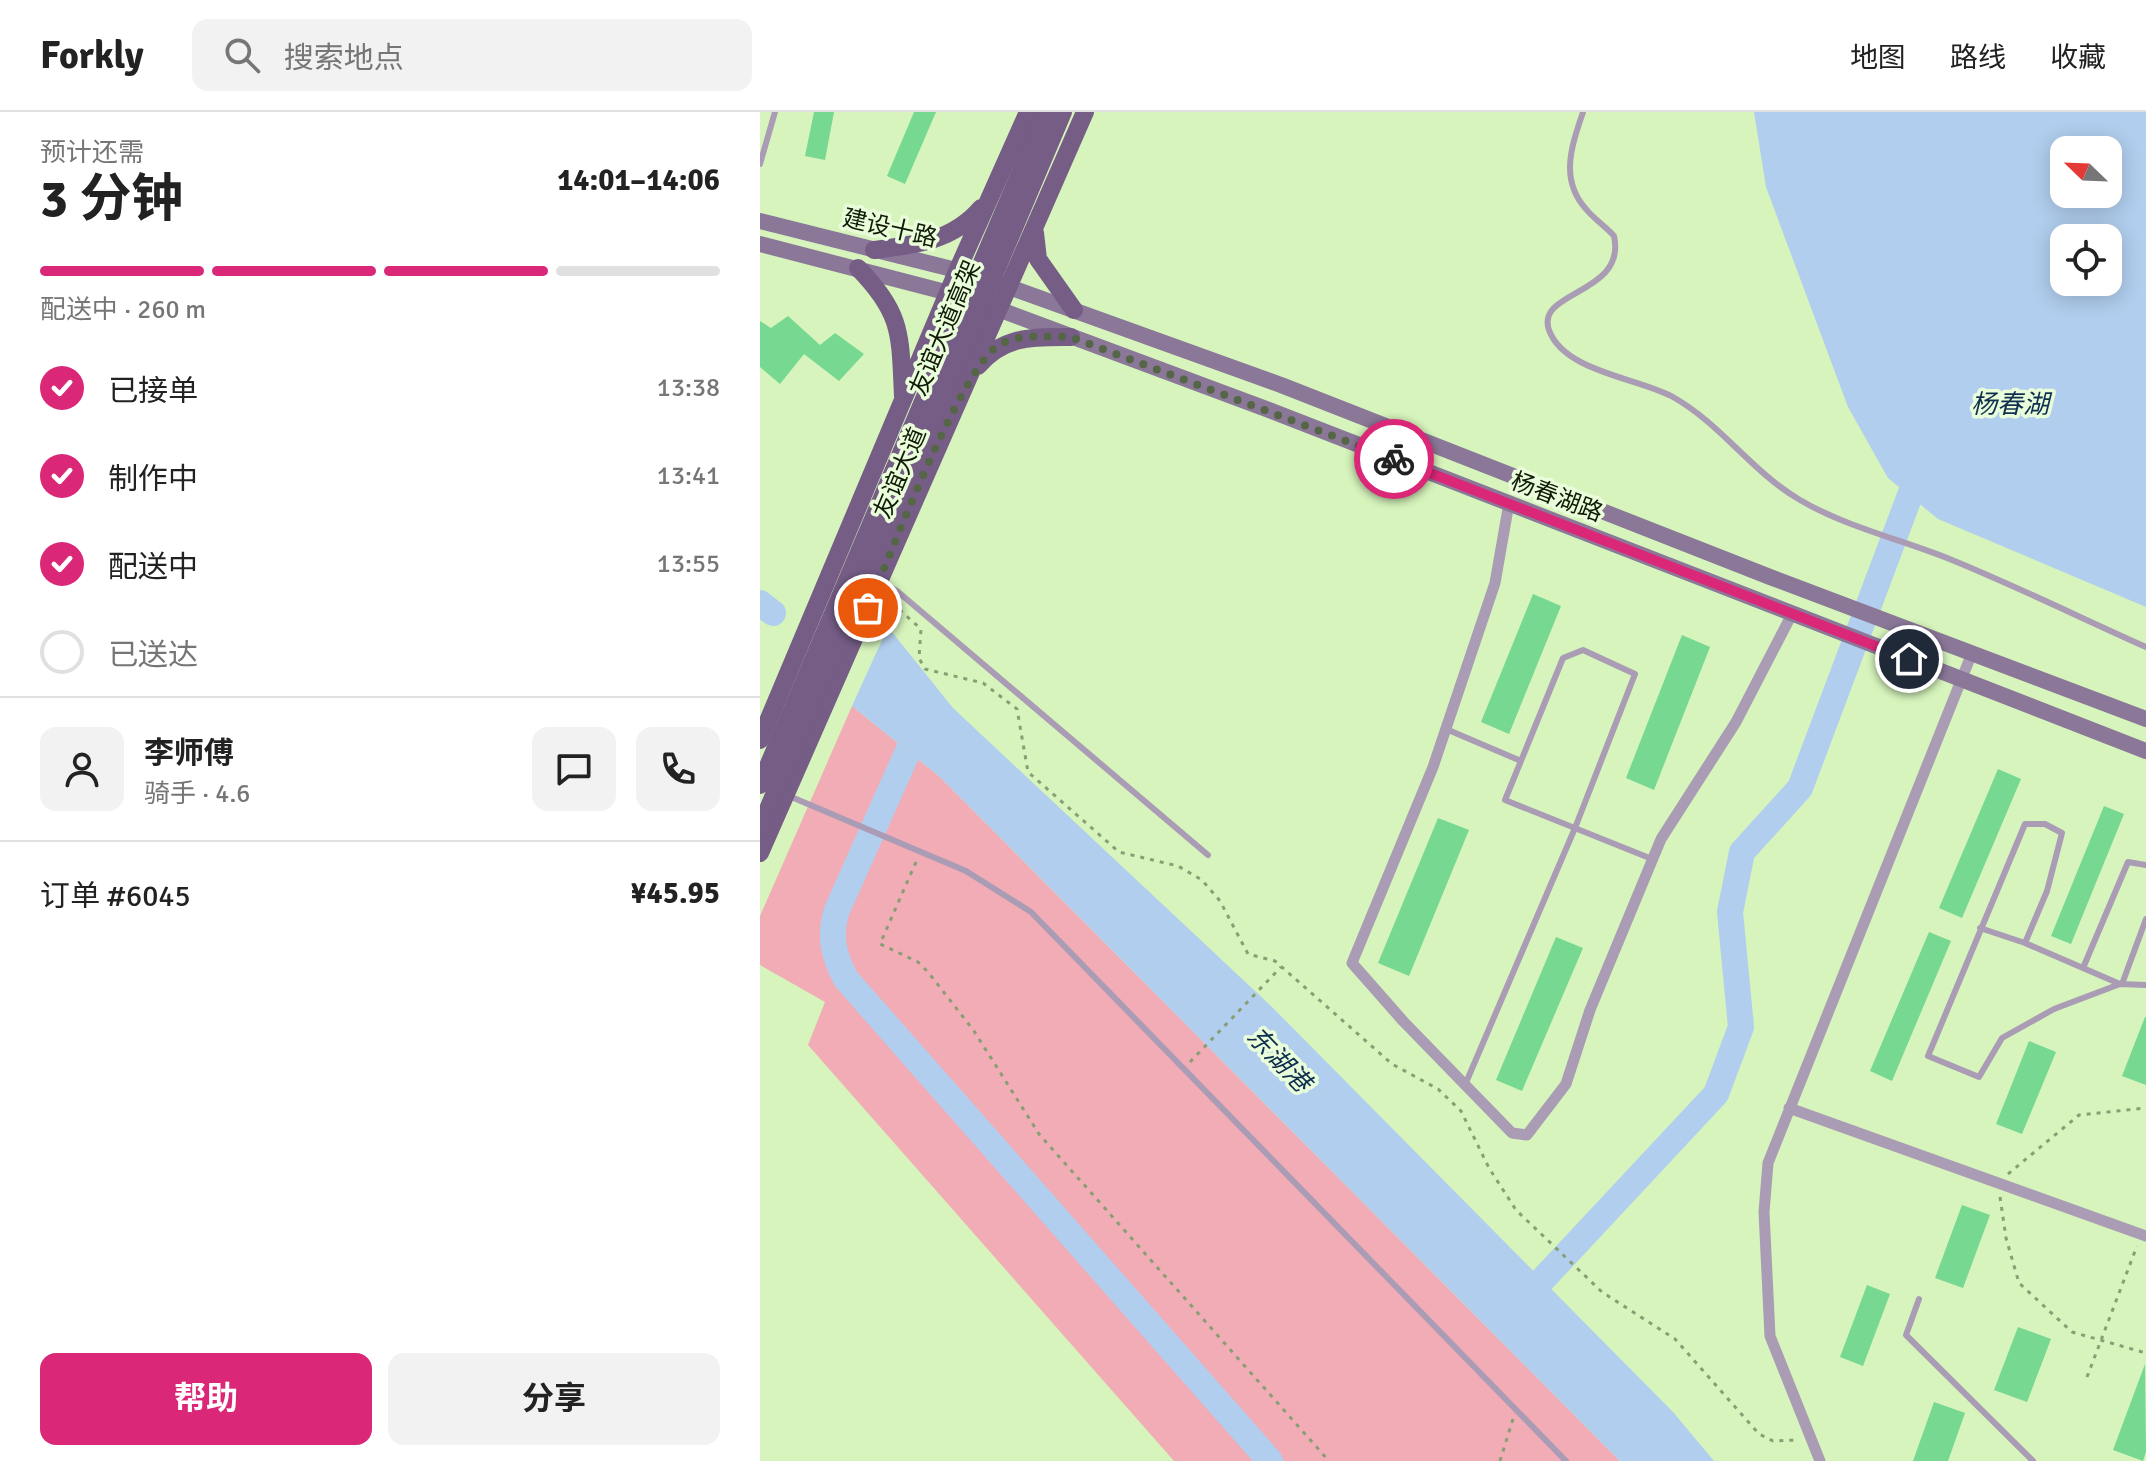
<!DOCTYPE html>
<html lang="zh">
<meta charset="utf-8">
<style>
body{margin:0;font-family:Signika,"Noto Sans SC",sans-serif;background:#f2f2f2;color:#222;height:100vh;display:flex;flex-direction:column;font-size:30px;white-space:nowrap}
*{box-sizing:border-box;margin:0}
p{font-size:26px;color:#767676}
.icon{flex:none;width:44px;height:44px;fill:none;stroke:currentColor;stroke-width:2;stroke-linecap:round;stroke-linejoin:round}
.map{position:relative;flex:1;overflow:hidden}
.side{display:flex;flex-direction:column;background:#fff;width:760px}
.side>*{flex:none}
.needle{width:52px;rotate:293deg}
.buttons{position:absolute;left:1290px;top:24px;display:grid;gap:16px}
.buttons a{display:grid;place-items:center;width:72px;height:72px;border-radius:16px;background:#fff;box-shadow:0 4px 20px #0003;font-size:40px}
.pin{position:absolute;display:grid;place-items:center;width:68px;height:68px;color:#fff;margin:-34px;border:4px solid #fff;border-radius:50%;box-shadow:0 2px 8px #0007}
.courier{position:absolute;display:grid;place-items:center;width:80px;height:80px;margin:-40px;border:6px solid #db2777;border-radius:50%;background:#fff;color:#222;box-shadow:0 2px 10px #0007}
.overview em{font-style:normal;font-weight:700}
.overview div{display:flex;flex-direction:column-reverse}
.overview{display:flex;align-items:center;justify-content:space-between;height:136px;padding:0 40px}
h1{font-size:52px;font-weight:700;line-height:60px}
.bar{display:grid;grid-template-columns:repeat(4,1fr);gap:12px 8px;align-content:center;height:96px;padding:0 40px}
.bar i{height:10px;border-radius:6px;background:#e0e0e0}
.bar .on{background:#db2777}
.bar p{grid-column:span 4}
.line{display:flex;align-items:center;gap:20px;padding:0 40px;border-top:2px solid #e0e0e0}
.line div{flex:1}
.round{display:grid;place-items:center;flex:none;width:84px;height:84px;border-radius:16px;background:#f2f2f2}
ol{padding:0 40px;list-style:none}
li{display:flex;align-items:center;gap:24px;height:88px}
li p{margin-inline-start:auto}
li .icon{padding:8px;border-radius:50%;background:#db2777;color:#fff;stroke-width:4}
li:last-child{color:#767676}
li i{width:44px;height:44px;border:4px solid #e0e0e0;border-radius:50%}
.primary-button{display:flex;gap:16px;margin-top:auto;padding:16px 40px}
.primary-button a{flex:1;height:92px;border-radius:16px;background:#db2777;color:#fff;font-size:32px;font-weight:700;line-height:92px;text-align:center}
.primary-button a+a{background:#f2f2f2;color:#222}
header{display:flex;align-items:center;gap:48px;box-sizing:border-box;height:112px;padding:0 40px;background:#fff;border-bottom:2px solid #e0e0e0}
header strong{font-size:38px}
nav{display:flex;gap:44px;margin-inline-start:auto;font-size:28px}
.search{width:560px;height:72px;background:#f2f2f2;display:flex;align-items:center;gap:20px;box-sizing:border-box;padding:0 28px;border-radius:16px;color:#767676;font-size:30px}
main{display:flex;flex:1;min-height:0}
.map>svg:first-child{display:block}
.green{fill:#f2acb5}
.water{fill:#b1ceee;fill-rule:evenodd}
.lines{fill:none;stroke-linecap:round;stroke-linejoin:round}
.river{stroke:#b1ceee;stroke-width:26}
.building{fill:#76d891}
.path{stroke:#889e74;stroke-width:3;stroke-dasharray:4 6;stroke-linecap:butt}
.service{stroke:#aa9cb4;stroke-width:6}
.minor{stroke:#aa9cb4;stroke-width:11}
.secondary{stroke:#8b7899;stroke-width:16}
.primary{stroke:#755d86;stroke-width:18}
.primary-bridge{stroke:#755d86;stroke-width:18}
.done{stroke:#556646;stroke-width:8;stroke-dasharray:0 14.4}
.route{stroke:#db2777;stroke-width:10}
.labels{text-anchor:middle;stroke-width:7;stroke-linejoin:round;paint-order:stroke}
.street-label{font-size:24px;fill:#101a06;stroke:#eafddb}
.water-label{font-size:26px;font-style:italic;fill:#0f2f4e;stroke:#eafddb}
</style>
<header>
<strong>Forkly</strong>
<div class="search"><svg class="icon" aria-label="search" viewBox="0 0 24 24"><circle cx="10" cy="10" r="6"/><path d="M15 15l6 6"/></svg>搜索地点</div>
<nav><a>地图</a><a>路线</a><a>收藏</a></nav>
</header>
<main>
<section class="side">
<div class="overview"><div><h1>3 分钟</h1><p>预计还需</p></div><em>14:01–14:06</em></div>
<div class="bar"><i class="on"></i><i class="on"></i><i class="on"></i><i></i><p>配送中 · 260 m</p></div>
<ol>
<li><svg class="icon" aria-label="check" viewBox="0 0 24 24"><path d="M5 12l5 5 9-10"/></svg>已接单<p>13:38</p></li>
<li><svg class="icon" aria-label="check" viewBox="0 0 24 24"><path d="M5 12l5 5 9-10"/></svg>制作中<p>13:41</p></li>
<li><svg class="icon" aria-label="check" viewBox="0 0 24 24"><path d="M5 12l5 5 9-10"/></svg>配送中<p>13:55</p></li>
<li><i></i>已送达</li>
</ol>
<div class="line" style="height:144px"><a class="round"><svg class="icon" aria-label="person" viewBox="0 0 24 24"><circle cx="12" cy="8" r="4"/><path d="M4 21q1-7 8-7t8 7"/></svg></a><div><b>李师傅</b><p>骑手 · 4.6</p></div><a class="round"><svg class="icon" aria-label="chat" viewBox="0 0 24 24"><path d="M4 5h16v11H9l-5 4z"/></svg></a><a class="round"><svg class="icon" aria-label="phone" viewBox="0 0 24 24"><path d="M5 4h4l2 5-3 2q2 4 5 5l2-3 5 2v4C11 20 4 13 5 4z"/></svg></a></div>
<div class="line" style="height:104px"><div>订单 #6045</div><b>¥45.95</b></div>
<div class="primary-button"><a>帮助</a><a>分享</a></div>
</section>
<div class="map">
<svg width="1386" height="1349" viewBox="0 0 1386 1349">
<rect width="100%" height="100%" fill="#d6f4bc"/>
<path class="green" d="M92,594L180,665L860,1349H414L48,933L65,890L0,853V804Z"/>
<path class="water" d="M994,0H1386V495L1178,407L1128,366L1088,295L1006,75ZM1304,38H1348V82H1304ZM1304,126H1348V170H1304Z
M128,515L193,596L511,894L913,1300L954,1349H860L180,665L92,594Z"/>
<g class="lines">
<path class="river" d="M0,491L13,501
M161,610L77,798C69,824 73,843 86,867L510,1349
M758,1194L956,982L981,915L970,800L982,740L1040,676L1161,354"/>
</g>
<path class="building" d="M54,0H74L65,48L45,44Z
M154,0H176L145,72L127,64Z
M28,204L60,233L75,221L104,242L79,269L44,242L20,272L0,255V209L11,216Z
M773,482L801,494L749,622L721,610Z
M922,523L950,535L894,678L866,666Z
M1238,657L1261,667L1202,806L1179,796Z
M1344,694L1364,702L1311,832L1291,824Z
M678,706L709,718L649,864L618,851Z
M1169,820L1191,829L1132,969L1110,959Z
M796,825L823,836L762,979L736,968Z
M1385,905H1386V973L1362,964Z
M1269,929L1296,940L1262,1022L1236,1012Z
M1202,1093L1230,1103L1203,1176L1175,1166Z
M1107,1173L1130,1182L1103,1254L1080,1245Z
M1258,1215L1291,1227L1267,1290L1234,1278Z
M1385,1252L1386,1340L1383,1349L1353,1338Z
M1174,1290L1205,1301L1188,1349H1153Z"/>
<g class="lines">
<path class="path" d="M132,491L161,517L159,546L165,557L223,571L257,597L268,660L359,740L418,754L442,768L460,789L488,842L515,849L632,952L678,977L701,999L729,1056L756,1098L842,1180L915,1227L999,1322L1013,1329L1037,1328
M156,750L120,832L158,850L168,860L214,919L279,1022L569,1349
M430,950L521,855
M1248,1062L1319,1003L1386,996
M1240,1085L1246,1126L1259,1171L1312,1220L1386,1241
M1327,1265L1377,1134
M740,1349L753,1307"/>
<path class="service" d="M823,0C812,33 799,67 826,97C834,107 845,114 854,124C867,183 775,178 789,218C804,260 879,266 913,285C961,312 993,361 1040,388C1086,415 1143,428 1192,448C1258,475 1321,506 1386,535
M0,52L15,0
M123,471L137,479L448,743
M686,617L761,649
M29,684L206,759L271,800L806,1349
M1220,816L1265,831L1287,779L1302,721L1285,712H1265L1168,944L1219,965L1242,926L1294,897L1360,872L1386,873
M1265,831L1360,872
M1323,856L1368,750L1386,753
M1362,872L1386,807
M705,973L815,716L875,562L823,538L803,546L745,688L892,747
M1159,1187L1146,1223L1273,1349"/>
<path class="minor" d="M749,391L735,471L673,655L592,851L643,909L752,1021L767,1023L806,972L830,898L901,727L976,610L1032,502
M1029,996L1386,1124
M1060,1349L1010,1224L1004,1100L1008,1051L1212,541"/>
<path class="secondary" d="M0,109L208,161
M0,132L189,181L238,197L509,298L1386,639
M238,171L521,273L1010,465L1386,607"/>
<path class="primary" d="M275,121L278,147L314,198
M114,138C155,133 193,129 221,96
M98,156C143,202 140,223 143,284
M218,254C244,223 274,225 311,225
M0,628L198,157L268,0
M0,741L325,0"/>
<path class="primary-bridge" d="M0,673L286,0
M0,716L303,0"/>
</g>
<g class="lines">
<path class="done" d="M108,496C129,447 201,255 239,233C259,221 288,225 311,225L634,347"/>
<path class="route" d="M634,347L1149,547"/>
</g>
<g class="labels">
<g class="street-label">
<text transform="translate(130 116) rotate(13)" y="8">建设十路</text>
<text transform="translate(185 216) rotate(-67)" y="8">友谊大道高架</text>
<text transform="translate(140 361) rotate(-67)" y="8">友谊大道</text>
<text transform="translate(797 385) rotate(21)" y="8">杨春湖路</text>
</g>
<g class="water-label">
<text x="1250" y="301">杨春湖</text>
<text transform="translate(519 947) rotate(46)" y="9">东湖港</text>
</g>
</g>
</svg>
<div class="buttons">
<a><svg class="needle" viewBox="-14 -14 28 28"><path d="M0-13l5 13h-10z" fill="#e53935"/><path d="M0 13l5-13h-10z" fill="#767676"/></svg></a>
<a><svg class="icon" aria-label="locate" viewBox="0 0 24 24"><circle cx="12" cy="12" r="6"/><path d="M12 2v4M12 18v4M2 12h4M18 12h4"/></svg></a>
</div>
<div class="pin" style="left:108px;top:496px;background:#ea580c"><svg class="icon" aria-label="bag" viewBox="0 0 24 24"><path d="M5 8h14l-1 12H6zM9 8a3 3 0 0 1 6 0"/></svg></div>
<div class="pin" style="left:1149px;top:547px;background:#1f2937"><svg class="icon" aria-label="home" viewBox="0 0 24 24"><path d="M3 11l9-7 9 7M6 9v11h12V9"/></svg></div>
<div class="courier" style="left:634px;top:347px"><svg class="icon" aria-label="bike" viewBox="0 0 24 24"><circle cx="6" cy="16" r="4"/><circle cx="18" cy="16" r="4"/><path d="M6 16l4-8h5l3 8M10 8l3 8H6M13 5h3"/></svg></div>
</div>
</main>
